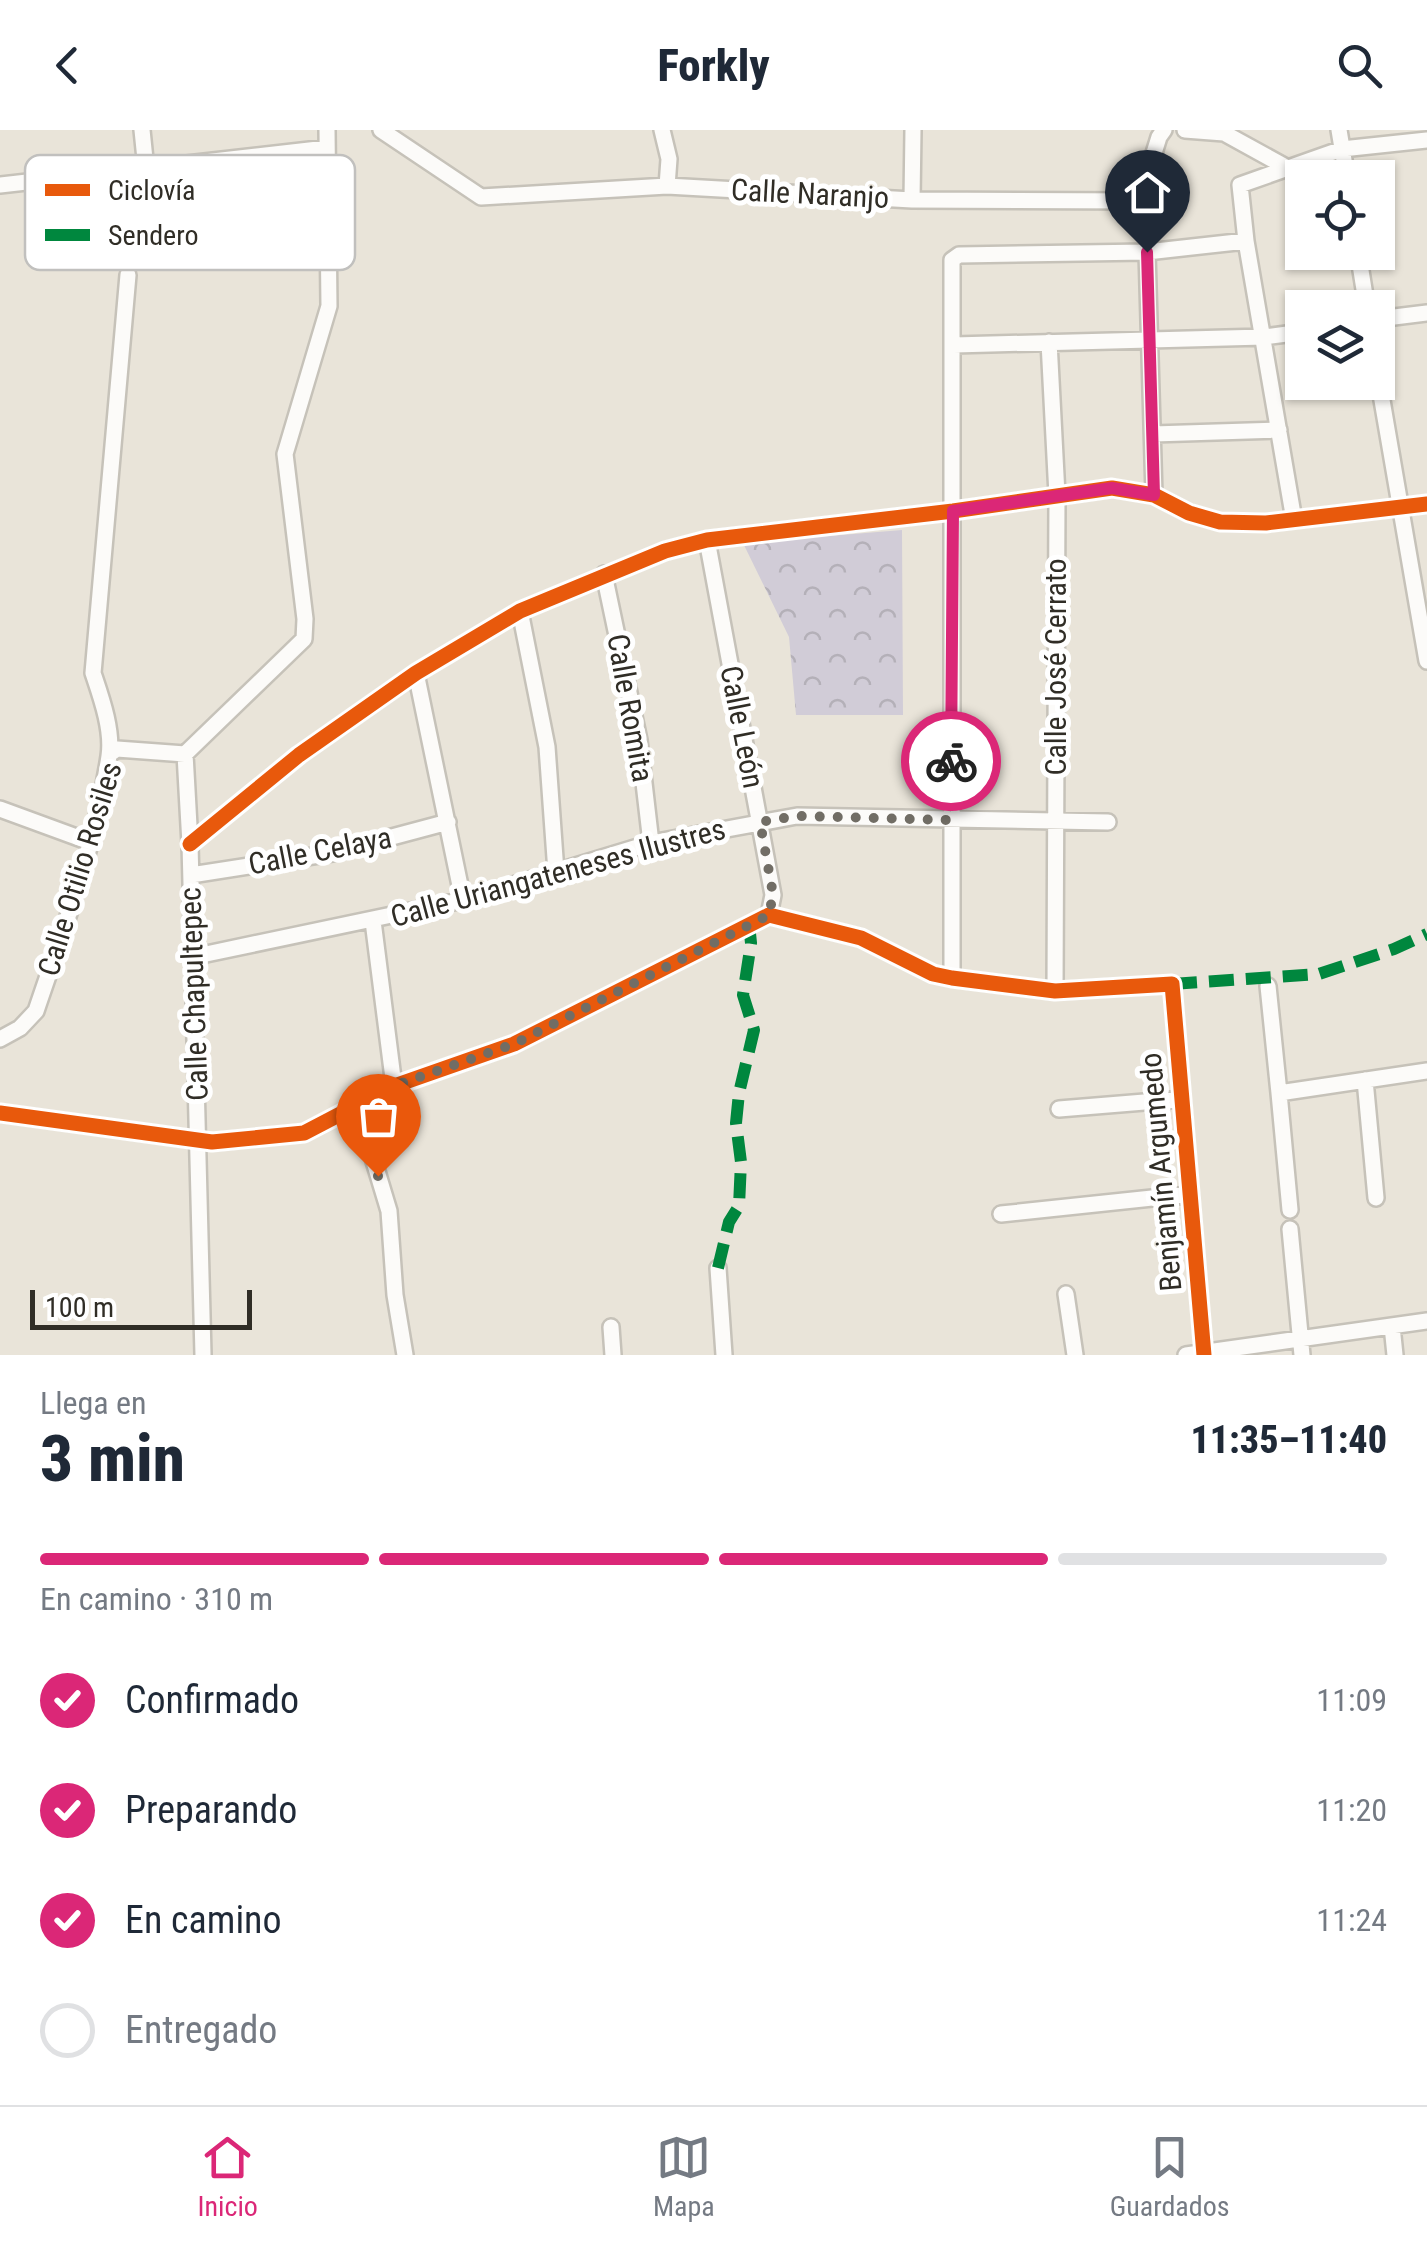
<!DOCTYPE html>
<html lang="es">
<meta charset="utf-8">
<style>
body{margin:0;font-family:"Roboto Condensed",sans-serif;background:#f2f2f3;color:#1f2937;height:100vh;display:flex;flex-direction:column;font-size:38px;white-space:nowrap}
*{box-sizing:border-box;margin:0}
p{font-size:32px;color:#747a83}
.icon{flex:none;width:55px;height:55px;fill:none;stroke:currentColor;stroke-width:2;stroke-linecap:round;stroke-linejoin:round}
.map{position:relative;height:1225px;overflow:hidden}
.sheet{display:flex;flex-direction:column;background:#fff;flex:1}
.sheet>*{flex:none}
.tools{position:absolute;left:1285px;top:30px;display:grid;gap:20px}
.tools a{display:grid;place-items:center;width:110px;height:110px;border-radius:0px;background:#fff;box-shadow:0 2px 8px #0004;font-size:50px}
.scale{position:absolute;left:30px;bottom:25px;width:222px;box-sizing:border-box;padding-left:10px;border:5px solid #302d26;border-top:0;font-size:28px;line-height:35px;white-space:nowrap;color:#302d26;-webkit-text-stroke:8px #fff;paint-order:stroke}
.pin{position:absolute;display:grid;place-items:center;width:85px;height:85px;color:#fff;margin:-102px -42px;border-radius:50% 50% 50% 0;rotate:-45deg;box-shadow:0 0 10px #0007}
.pin .icon{rotate:45deg}
.courier{position:absolute;display:grid;place-items:center;width:100px;height:100px;margin:-50px;border:8px solid #db2777;border-radius:50%;background:#fff;color:#222;box-shadow:0 2px 12px #0007}
.headline em{font-style:normal;font-weight:800}
.headline div{display:flex;flex-direction:column-reverse}
.headline{display:flex;align-items:center;justify-content:space-between;height:170px;padding:0 40px}
h1{font-size:65px;font-weight:800;line-height:75px}
.bar{display:grid;grid-template-columns:repeat(4,1fr);gap:15px 10px;align-content:center;height:120px;padding:0 40px}
.bar i{height:12px;border-radius:8px;background:#e0e1e3}
.bar .on{background:#db2777}
.bar p{grid-column:span 4}
ol{padding:0 40px;list-style:none}
li{display:flex;align-items:center;gap:30px;height:110px}
li p{margin-inline-start:auto}
li .icon{padding:10px;border-radius:50%;background:#db2777;color:#fff;stroke-width:4}
li:last-child{color:#747a83}
li i{width:55px;height:55px;border:5px solid #e0e1e3;border-radius:50%}
header{display:flex;justify-content:space-between;align-items:center;height:130px;padding:0 40px;background:#fff;font-size:45px;font-weight:800}
.tabs{display:flex;justify-content:space-around;align-items:center;height:140px;border-top:2px solid #e0e1e3;background:#fff;font-size:28px;color:#747a83}
.tabs a{display:grid;justify-items:center;gap:5px}
.tabs .on{color:#db2777}
.map>svg:first-child{display:block}
.park{fill:url(#park-crowns)}
.lines{fill:none;stroke-linecap:round;stroke-linejoin:round}
.street-casing{stroke:#c6c2b9;stroke-width:20}
.street{stroke:#fcfbf9;stroke-width:15}
.quiet{stroke:#00873e;stroke-width:12;stroke-dasharray:25 12;stroke-linecap:butt}
.cycleway-casing{stroke:#fff;stroke-width:21}
.cycleway{stroke:#e8590c;stroke-width:15}
.done{stroke:#716d65;stroke-width:10;stroke-dasharray:0 18}
.route{stroke:#db2777;stroke-width:12}
.labels{text-anchor:middle;stroke-width:10;stroke-linejoin:round;paint-order:stroke}
.street-label{font-size:30px;fill:#302d26;stroke:#fff}
.key{fill:#fff;stroke:#c1c0be;stroke-width:2.5}
.key-label{font-size:28px;fill:#302d26}
</style>
<header><svg class="icon" aria-label="back" viewBox="0 0 24 24"><path d="M15 5l-7 7 7 7"/></svg>Forkly<svg class="icon" aria-label="search" viewBox="0 0 24 24"><circle cx="10" cy="10" r="6"/><path d="M15 15l6 6"/></svg></header>
<div class="map">
<svg width="1427" height="1225" viewBox="0 0 1427 1225">
<defs>
<pattern id="park-crowns" width="20" height="18" patternUnits="userSpaceOnUse" patternTransform="scale(2.5)"><rect width="20" height="18" fill="#d1ccd7"/><path d="M2 6a3 3 0 1 1 6 0M12 15a3 3 0 1 1 6 0" fill="none" stroke="#b4b0b8"/></pattern>
</defs>
<rect width="100%" height="100%" fill="#e9e4d9"/>
<path class="park" d="M902,400L903,585H796L789,507L743,413Z"/>
<g class="lines">
<defs>
<path id="street" d="M142,0L146,39
M381,0L481,67L667,56L912,70L1139,71L1159,7L1164,0
M662,0L669,29L667,56
M1185,0L1224,3L1286,37
M1339,0L1347,48
M0,55L327,18
M912,70L913,0
M1147,122L1154,365
M1358,122L1367,178
M1378,189L1427,183
M1049,212L1057,365L1055,861
M954,215L1264,207L1302,202
M1378,247L1427,531
M1153,304L1279,300
M1294,390L1246,111L1240,55L1342,19L1427,10
M707,410L773,765L769,785
M604,444L639,610L651,713
M520,481L547,617L556,742
M416,543L463,770
M110,624L117,619L185,624
M185,624L304,509L305,489L285,324L329,176L327,0
M185,624L190,714L203,1225
M0,679L90,712
M190,714L299,625L416,543L520,481L665,421L707,410L953,381L1112,358L1154,365L1189,383L1220,392L1266,393L1427,374
M191,745L332,723L448,692
M373,791L394,956
M192,827L463,770L651,713L797,686L1108,692
M952,848V130L959,125L1147,122L1246,111
M1268,856L1279,963
M0,909L20,898L36,881C64,798 96,713 109,626C113,600 101,567 93,543L128,145
M1365,950L1376,1068
M357,975L389,1081L395,1165L405,1225
M1059,979L1181,969
M0,983L212,1012L304,1003L394,956L514,914L769,785L861,808L933,844L952,848L1055,861L1172,854L1204,1225
M1290,1080L1279,963L1427,941
M1001,1084L1190,1064
M1290,1099L1302,1225
M718,1138L724,1225
M1066,1164L1075,1225
M1392,1196L1395,1225
M611,1197L613,1225
M1186,1225L1427,1191"/>
</defs>
<use href="#street" class="street-casing"/>
<use href="#street" class="street"/>
<path class="quiet" d="M1172,854L1319,844L1394,819L1427,804
M718,1138L729,1092L739,1076L741,1032L736,993L739,963L754,900L743,865L751,813L749,794"/>
<defs>
<path id="cycleway" d="M190,714L299,625L416,543L520,481L665,421L707,410L953,381L1112,358L1154,365L1189,383L1220,392L1266,393L1427,374
M0,983L212,1012L304,1003L394,956L514,914L769,785L861,808L933,844L952,848L1055,861L1172,854L1204,1225"/>
</defs>
<use href="#cycleway" class="cycleway-casing"/>
<use href="#cycleway" class="cycleway"/>
</g>
<g class="lines">
<path class="done" d="M378,1046L356,976L394,956L514,914L769,785L773,764L760,692L797,686L950,690L951,631"/>
<path class="route" d="M951,631L953,381L1112,358L1154,365L1147,122"/>
</g>
<g class="labels">
<g class="street-label">
<text transform="translate(810 64) rotate(3)" y="10">Calle Naranjo</text>
<text transform="translate(1056 537) rotate(-90)" y="10">Calle José Cerrato</text>
<text transform="translate(630 578) rotate(80)" y="10">Calle Romita</text>
<text transform="translate(742 597) rotate(79)" y="10">Calle León</text>
<text transform="translate(320 721) rotate(-11)" y="10">Calle Celaya</text>
<text transform="translate(80 739) rotate(-73)" y="10">Calle Otilio Rosiles</text>
<text transform="translate(558 743) rotate(-15)" y="10">Calle Uriangateneses Ilustres</text>
<text transform="translate(194 864) rotate(-92)" y="10">Calle Chapultepec</text>
<text transform="translate(1161 1042) rotate(-95)" y="10">Benjamín Argumedo</text>
</g>
</g>
<rect x="25" y="25" width="330" height="115" rx="15" class="key"/>
<rect x="45" y="54" width="45" height="12" fill="#e8590c"/>
<rect x="45" y="99" width="45" height="12" fill="#00873e"/>
<g class="key-label">
<text x="108" y="70">Ciclovía</text>
<text x="108" y="115">Sendero</text>
</g>
</svg>
<div class="tools">
<a><svg class="icon" aria-label="locate" viewBox="0 0 24 24"><circle cx="12" cy="12" r="6"/><path d="M12 2v4M12 18v4M2 12h4M18 12h4"/></svg></a>
<a><svg class="icon" aria-label="layers" viewBox="0 0 24 24"><path d="M12 4l9 5-9 5-9-5zM3 14l9 5 9-5"/></svg></a>
</div>
<div class="scale">100 m</div>
<div class="pin" style="left:378px;top:1046px;background:#ea580c"><svg class="icon" aria-label="bag" viewBox="0 0 24 24"><path d="M5 8h14l-1 12H6zM9 8a3 3 0 0 1 6 0"/></svg></div>
<div class="pin" style="left:1147px;top:122px;background:#1f2937"><svg class="icon" aria-label="home" viewBox="0 0 24 24"><path d="M3 11l9-7 9 7M6 9v11h12V9"/></svg></div>
<div class="courier" style="left:951px;top:631px"><svg class="icon" aria-label="bike" viewBox="0 0 24 24"><circle cx="6" cy="16" r="4"/><circle cx="18" cy="16" r="4"/><path d="M6 16l4-8h5l3 8M10 8l3 8H6M13 5h3"/></svg></div>
</div>
<section class="sheet">
<div class="headline"><div><h1>3 min</h1><p>Llega en</p></div><em>11:35–11:40</em></div>
<div class="bar"><i class="on"></i><i class="on"></i><i class="on"></i><i></i><p>En camino · 310 m</p></div>
<ol>
<li><svg class="icon" aria-label="check" viewBox="0 0 24 24"><path d="M5 12l5 5 9-10"/></svg>Confirmado<p>11:09</p></li>
<li><svg class="icon" aria-label="check" viewBox="0 0 24 24"><path d="M5 12l5 5 9-10"/></svg>Preparando<p>11:20</p></li>
<li><svg class="icon" aria-label="check" viewBox="0 0 24 24"><path d="M5 12l5 5 9-10"/></svg>En camino<p>11:24</p></li>
<li><i></i>Entregado</li>
</ol>
</section>
<nav class="tabs">
<a class="on"><svg class="icon" aria-label="home" viewBox="0 0 24 24"><path d="M3 11l9-7 9 7M6 9v11h12V9"/></svg>Inicio</a>
<a><svg class="icon" aria-label="map" viewBox="0 0 24 24"><path d="M3 6l6-2 6 2 6-2v14l-6 2-6-2-6 2zM9 4v14M15 6v14"/></svg>Mapa</a>
<a><svg class="icon" aria-label="saved" viewBox="0 0 24 24"><path d="M7 4h10v16l-5-4-5 4z"/></svg>Guardados</a>
</nav>
